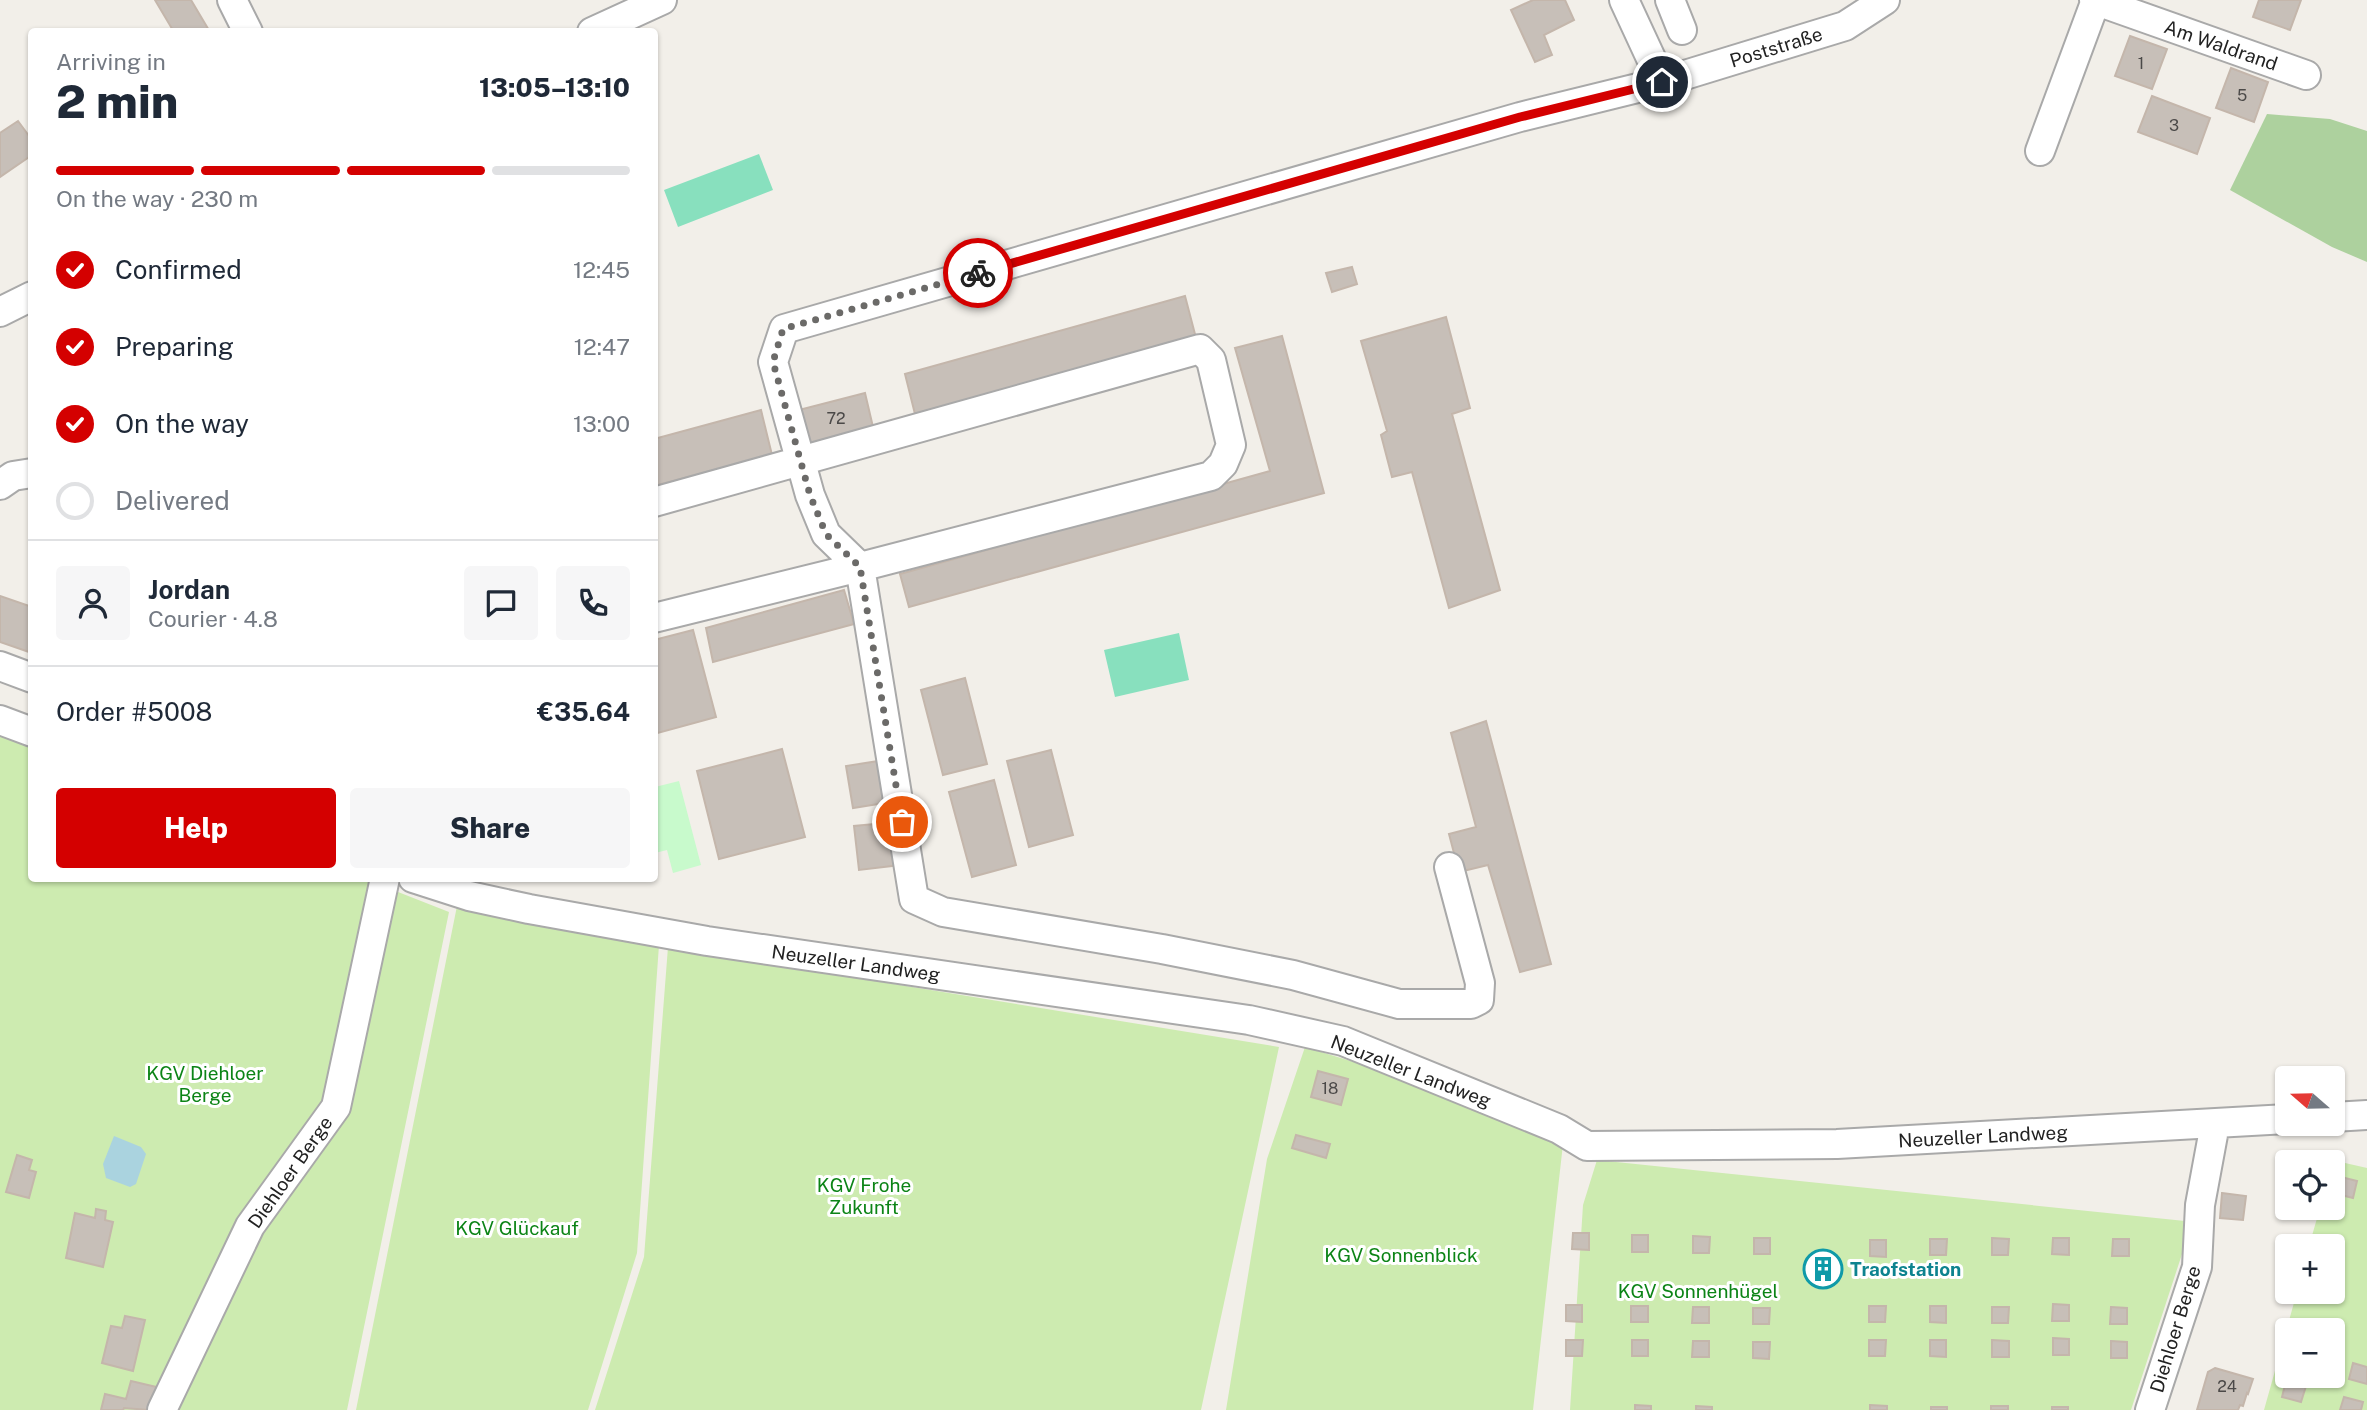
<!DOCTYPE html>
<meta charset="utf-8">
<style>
body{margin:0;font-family:"Public Sans",sans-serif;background:#f6f6f7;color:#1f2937;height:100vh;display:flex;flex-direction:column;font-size:26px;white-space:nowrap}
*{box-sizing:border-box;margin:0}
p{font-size:23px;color:#747a83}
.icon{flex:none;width:38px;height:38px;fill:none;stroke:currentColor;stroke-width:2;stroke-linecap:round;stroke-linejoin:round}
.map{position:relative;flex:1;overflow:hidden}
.sheet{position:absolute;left:28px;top:28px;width:630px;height:854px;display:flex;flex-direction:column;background:#fff;border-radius:7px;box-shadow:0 2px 5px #0004}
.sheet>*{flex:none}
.needle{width:46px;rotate:290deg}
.tools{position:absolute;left:2275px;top:1066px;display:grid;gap:14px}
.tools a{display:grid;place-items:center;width:70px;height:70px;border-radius:7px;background:#fff;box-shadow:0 2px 5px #0004;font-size:35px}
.pin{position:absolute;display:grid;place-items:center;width:60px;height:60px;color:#fff;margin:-30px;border:4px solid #fff;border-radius:50%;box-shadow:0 2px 7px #0007}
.courier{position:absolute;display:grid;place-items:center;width:70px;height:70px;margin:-35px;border:5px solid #d40000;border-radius:50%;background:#fff;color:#222;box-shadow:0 2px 9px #0007}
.overview em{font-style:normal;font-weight:800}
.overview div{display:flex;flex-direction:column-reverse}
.overview{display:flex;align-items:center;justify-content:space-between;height:119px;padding:0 28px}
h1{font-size:46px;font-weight:800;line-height:52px}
.bar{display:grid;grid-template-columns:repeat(4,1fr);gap:10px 7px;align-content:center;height:84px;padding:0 28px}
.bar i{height:9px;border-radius:5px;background:#e0e1e3}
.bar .current{background:#d40000}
.bar p{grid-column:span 4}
.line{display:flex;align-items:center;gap:18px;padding:0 28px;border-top:2px solid #e0e1e3}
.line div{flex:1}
.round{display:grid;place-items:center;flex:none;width:74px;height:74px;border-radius:7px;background:#f6f6f7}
ol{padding:0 28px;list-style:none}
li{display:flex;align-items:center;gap:21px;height:77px}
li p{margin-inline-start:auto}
li .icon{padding:7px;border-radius:50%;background:#d40000;color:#fff;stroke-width:4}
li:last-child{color:#747a83}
li i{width:38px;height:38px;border:4px solid #e0e1e3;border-radius:50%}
.cta{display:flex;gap:14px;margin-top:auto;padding:14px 28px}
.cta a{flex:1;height:80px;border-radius:7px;background:#d40000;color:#fff;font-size:28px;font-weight:800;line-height:80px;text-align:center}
.cta a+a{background:#f6f6f7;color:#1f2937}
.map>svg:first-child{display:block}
.grass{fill:#cdebb0;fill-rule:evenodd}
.forest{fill:#add19e}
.park{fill:#c8facc}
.pitch{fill:#88e0be}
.water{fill:#aad3df}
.building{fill:#c7bfb8;stroke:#c4b6ab;stroke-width:2}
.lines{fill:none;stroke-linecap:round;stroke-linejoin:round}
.minor-casing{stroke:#a9a9a9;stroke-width:32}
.minor{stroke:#fff;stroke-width:28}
.done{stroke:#6b6a68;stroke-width:7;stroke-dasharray:0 12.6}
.route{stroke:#d40000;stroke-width:9}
.labels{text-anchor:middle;stroke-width:6;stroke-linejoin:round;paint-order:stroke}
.number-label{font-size:16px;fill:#4b4948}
.street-label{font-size:19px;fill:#222;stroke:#fff}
.park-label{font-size:19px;fill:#0c8416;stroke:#fff}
.culture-label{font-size:19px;font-weight:bold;fill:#0d838f;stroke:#fff;text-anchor:start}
</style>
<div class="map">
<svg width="2367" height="1410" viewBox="0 0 2367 1410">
<rect width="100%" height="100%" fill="#f2efe9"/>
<path class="grass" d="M0,733L31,746L32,878L365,879L449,912L347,1410H0Z
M458,901L659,945L637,1253L588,1410H356Z
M668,947L1279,1047L1201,1410H595L644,1257Z
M1305,1047L1435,1087L1563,1144L1533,1410H1226L1267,1159Z
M1597,1160L2185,1221L2183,1251L2131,1410H1570L1583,1205Z
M2332,1160L2367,1168V1410H2264L2297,1292H2333V1246H2309L2320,1208H2333ZM2287,1330H2333V1376H2287Z"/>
<path class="forest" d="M2267,114L2330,119L2367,131V262L2332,247L2230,190Z"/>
<path class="park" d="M679,781L701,865L673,873L667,850L655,853V787Z"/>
<path class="pitch" d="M759,154L773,190L678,227L664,190Z
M1179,633L1189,680L1115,697L1104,650Z"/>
<path class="water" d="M114,1136L141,1147L146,1154L136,1184L130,1187L106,1178L103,1164Z"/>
<path class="building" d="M155,0H191L210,32H174Z
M1533,0H1565L1574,20L1544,35L1552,55L1535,62L1511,10Z
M2259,0H2301L2290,30L2253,17Z
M2130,36L2167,49L2152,89L2115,76Z
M2231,68L2268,82L2254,122L2216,108Z
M2152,96L2210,118L2197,154L2138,132Z
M18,121L32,140V155L0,177V133Z
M1352,267L1357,284L1332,292L1326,273Z
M1185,296L1196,338L915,414L905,374Z
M1446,317L1470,408L1452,414L1500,590L1449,608L1412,472L1392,477L1381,435L1387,431L1361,341Z
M1282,336L1324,493L909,607L900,574L1270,471L1235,348Z
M865,393L873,427L806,445L799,410Z
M761,410L772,455L654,486V439Z
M844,590L854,624L713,662L706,628Z
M0,596L32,607V653L0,642Z
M693,630L716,717L654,734V640Z
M965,678L987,764L943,775L921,690Z
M1486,721L1551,964L1520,972L1488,865L1459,872L1449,834L1476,827L1451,733Z
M782,749L805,837L719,859L697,771Z
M1051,750L1073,835L1029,847L1007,761Z
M885,760L891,802L853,808L846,766Z
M994,780L1016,865L972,877L949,792Z
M896,822L900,865L859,870L854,826Z
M1318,1071L1348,1079L1341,1105L1311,1097Z
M1296,1135L1330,1144L1326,1158L1292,1148Z
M17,1155L32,1160L29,1170L36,1172L29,1198L6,1192Z
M2337,1176L2357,1181L2353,1198L2333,1193Z
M2222,1193L2246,1196L2243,1220L2220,1218Z
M96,1209L106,1211L105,1220L113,1222L103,1267L66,1258L75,1213L95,1218Z
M1573,1233H1589V1250L1572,1249Z
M1632,1235H1648V1252H1632Z
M1693,1236L1710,1237L1709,1253H1693Z
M1754,1238H1770V1254H1754Z
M1992,1238L2009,1239L2008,1255H1992Z
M2053,1238H2069V1255L2052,1254Z
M1930,1239H1947L1946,1255H1930Z
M2113,1239H2129V1256H2112Z
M1870,1240H1886V1257L1870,1256Z
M2333,1250L2342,1252L2338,1269L2333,1267Z
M1815,1261H1830V1277H1815Z
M2311,1292H2332L2329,1302L2309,1297Z
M2053,1304L2069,1305V1321H2052Z
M1566,1305H1582V1322L1566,1321Z
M1631,1306H1648V1322H1631Z
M1869,1306H1886L1885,1322H1869Z
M1930,1306H1946V1323L1930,1322Z
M1693,1307H1709V1323H1692Z
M1992,1307H2009L2008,1323H1992Z
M2111,1307L2127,1308V1324H2110Z
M1753,1308H1770L1769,1324H1753Z
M125,1316L145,1320L133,1371L102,1363L111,1326L122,1328Z
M2053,1338L2069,1339V1355H2053Z
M1566,1340H1583L1582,1356H1566Z
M1632,1340H1648V1356H1632Z
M1869,1340H1886L1885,1356H1869Z
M1930,1340H1946V1357L1930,1356Z
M1992,1340L2009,1341V1357H1992Z
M1693,1341H1709V1357H1692Z
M2111,1341L2127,1342V1358H2111Z
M1753,1342H1770L1769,1359L1753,1358Z
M2353,1363L2367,1367V1384L2349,1379Z
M2215,1368L2253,1379L2248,1394L2247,1393L2243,1406L2240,1405L2238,1410H2197L2208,1372Z
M131,1381L165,1389L163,1398L152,1396L149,1410L124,1408L123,1410H101L105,1394L126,1399Z
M2286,1381L2306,1386L2301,1402L2282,1397Z
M2344,1397L2363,1402L2361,1410H2340Z
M1635,1405L1651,1406V1410H1635Z
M1870,1405L1887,1406V1410H1870Z
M1696,1406L1712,1407V1410H1696Z
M1991,1406H2008V1410H1991Z
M1931,1407H1947V1410H1931Z
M2052,1407H2068V1410H2052Z"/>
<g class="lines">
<defs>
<path id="minor" d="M232,0L248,32
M1624,0L1662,82
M1670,0L1682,30
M2094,0L2306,75
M592,32L662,0
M2040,151L2096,0
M0,312L32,296
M0,485L13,476L32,473
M654,502L1200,349L1211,360L1231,445L1223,464L1211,476L860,567L654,618
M0,666L32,678
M0,720L32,732
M1449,867L1480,983L1479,1000L1471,1004H1399L1293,975L1162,949L943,912L914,899L860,567L826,534L810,495L773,362L784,329L1520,117L1662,82L1845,26L1885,0
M413,878L469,896L529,909L707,941L1249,1020L1343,1041L1559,1129L1587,1146L1837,1144L2287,1119
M2333,1117L2367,1115
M162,1410L250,1226L336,1107L385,878
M2150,1410L2197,1267L2200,1205L2215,1124"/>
</defs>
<use href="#minor" class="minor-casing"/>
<use href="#minor" class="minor"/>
</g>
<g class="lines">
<path class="done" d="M902,822L860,567L826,534L810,495L773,362L783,329L978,273"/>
<path class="route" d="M978,273L1520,117L1662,82"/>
</g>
<defs>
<symbol id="building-ring" viewBox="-11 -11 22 22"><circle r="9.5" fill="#fff" stroke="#0f9aa8" stroke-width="1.5"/><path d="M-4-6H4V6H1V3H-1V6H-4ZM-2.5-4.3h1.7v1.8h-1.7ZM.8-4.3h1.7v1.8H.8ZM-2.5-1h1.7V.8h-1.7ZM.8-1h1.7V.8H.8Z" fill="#0f9aa8"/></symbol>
</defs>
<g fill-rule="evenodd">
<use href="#building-ring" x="1801" y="1247" width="44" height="44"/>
</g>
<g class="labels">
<g class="number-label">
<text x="2141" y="69">1</text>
<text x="2242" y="101">5</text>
<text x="2174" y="131">3</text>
<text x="836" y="424">72</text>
<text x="1330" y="1094">18</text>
<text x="2227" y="1392">24</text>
</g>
<g class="street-label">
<text transform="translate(2221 45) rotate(19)" y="7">Am Waldrand</text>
<text transform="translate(1776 47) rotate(-17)" y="7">Poststraße</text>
<text transform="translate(856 963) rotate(8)" y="7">Neuzeller Landweg</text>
<text transform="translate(1411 1071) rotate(21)" y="7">Neuzeller Landweg</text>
<text transform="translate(1983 1136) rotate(-3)" y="7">Neuzeller Landweg</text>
<text transform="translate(290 1172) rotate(-55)" y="7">Diehloer Berge</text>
<text transform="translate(2175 1329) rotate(-73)" y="7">Diehloer Berge</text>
</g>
<g class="park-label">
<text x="205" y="1080">KGV Diehloer<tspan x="205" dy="22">Berge</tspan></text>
<text x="864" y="1192">KGV Frohe<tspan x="864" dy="22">Zukunft</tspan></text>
<text x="517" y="1235">KGV Glückauf</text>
<text x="1401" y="1262">KGV Sonnenblick</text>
<text x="1698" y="1298">KGV Sonnenhügel</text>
</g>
<g class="culture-label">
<text x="1850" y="1276">Traofstation</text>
</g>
</g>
</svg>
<div class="tools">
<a><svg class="needle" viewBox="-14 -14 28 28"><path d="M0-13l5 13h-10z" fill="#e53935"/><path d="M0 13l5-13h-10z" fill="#747a83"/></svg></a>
<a><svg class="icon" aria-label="locate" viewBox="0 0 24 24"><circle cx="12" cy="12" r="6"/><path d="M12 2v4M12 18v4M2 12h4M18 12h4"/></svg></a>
<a>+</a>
<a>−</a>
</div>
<div class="pin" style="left:902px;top:822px;background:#ea580c"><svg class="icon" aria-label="bag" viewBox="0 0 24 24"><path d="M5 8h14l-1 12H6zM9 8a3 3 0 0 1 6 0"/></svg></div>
<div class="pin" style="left:1662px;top:82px;background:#1f2937"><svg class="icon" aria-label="home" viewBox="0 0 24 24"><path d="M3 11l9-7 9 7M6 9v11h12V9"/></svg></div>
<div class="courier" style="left:978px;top:273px"><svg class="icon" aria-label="bike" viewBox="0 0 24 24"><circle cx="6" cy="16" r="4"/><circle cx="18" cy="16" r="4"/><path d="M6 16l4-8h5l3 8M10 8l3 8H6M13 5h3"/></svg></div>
<section class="sheet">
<div class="overview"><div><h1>2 min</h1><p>Arriving in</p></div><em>13:05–13:10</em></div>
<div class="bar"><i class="current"></i><i class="current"></i><i class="current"></i><i></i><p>On the way · 230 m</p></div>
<ol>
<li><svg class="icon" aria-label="check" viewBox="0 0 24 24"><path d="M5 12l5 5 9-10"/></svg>Confirmed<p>12:45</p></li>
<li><svg class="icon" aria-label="check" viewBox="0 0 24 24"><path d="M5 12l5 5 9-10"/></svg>Preparing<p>12:47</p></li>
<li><svg class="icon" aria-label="check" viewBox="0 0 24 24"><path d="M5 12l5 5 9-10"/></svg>On the way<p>13:00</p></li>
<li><i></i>Delivered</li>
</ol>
<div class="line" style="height:126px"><a class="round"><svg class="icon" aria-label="person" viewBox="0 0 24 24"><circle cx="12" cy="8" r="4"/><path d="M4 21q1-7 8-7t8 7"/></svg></a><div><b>Jordan</b><p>Courier · 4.8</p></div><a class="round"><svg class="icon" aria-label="chat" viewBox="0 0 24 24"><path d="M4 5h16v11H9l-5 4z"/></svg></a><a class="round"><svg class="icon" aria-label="phone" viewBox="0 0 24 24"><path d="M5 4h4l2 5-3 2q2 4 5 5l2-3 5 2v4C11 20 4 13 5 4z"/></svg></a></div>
<div class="line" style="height:91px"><div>Order #5008</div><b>€35.64</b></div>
<div class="cta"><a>Help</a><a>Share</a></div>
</section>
</div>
